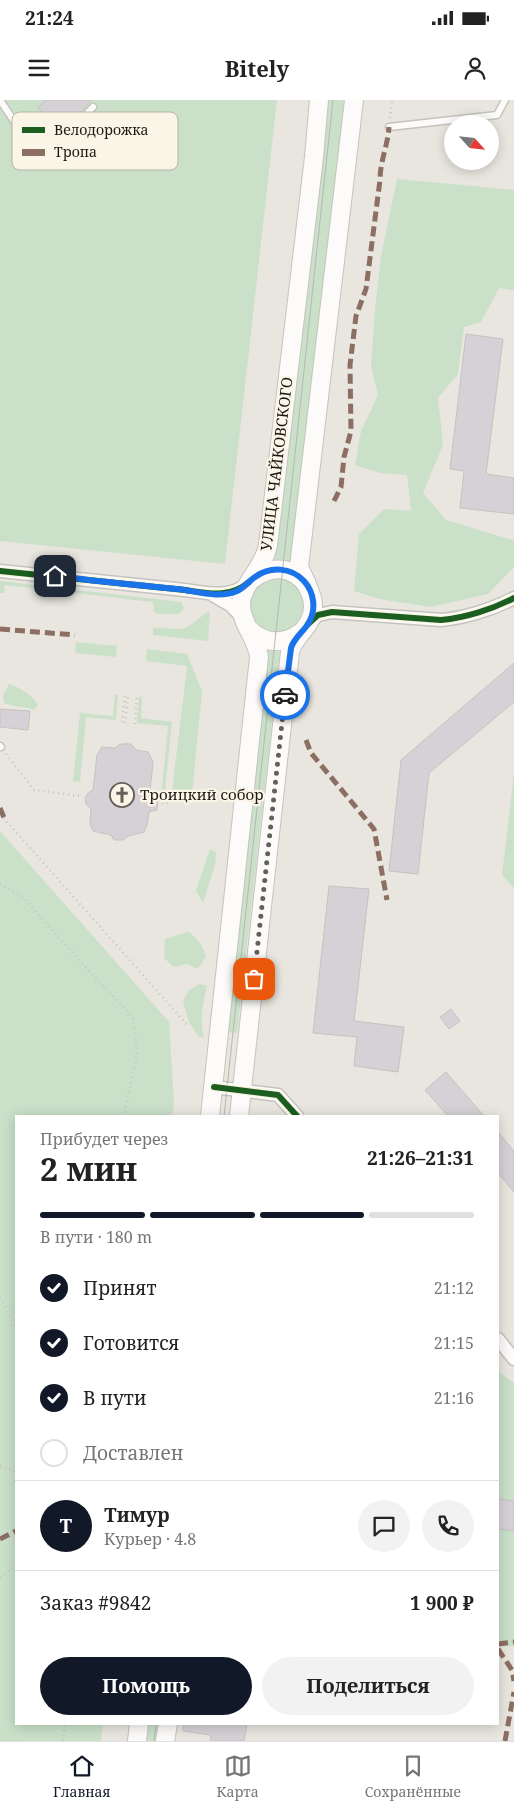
<!DOCTYPE html>
<html lang="ru">
<meta charset="utf-8">
<style>
body{margin:0;font-family:"Noto Serif",serif;background:#f2f2f2;color:#222;height:100vh;display:flex;flex-direction:column;font-size:19px;white-space:nowrap}
*{box-sizing:border-box;margin:0}
p{font-size:16px;color:#767676}
.icon{flex:none;width:28px;height:28px;fill:none;stroke:currentColor;stroke-width:2;stroke-linecap:round;stroke-linejoin:round}
.map{position:relative;flex:1;overflow:hidden}
.drawer{position:absolute;left:15px;top:1015px;width:484px;height:610px;display:flex;flex-direction:column;background:#fff;border-radius:0px;box-shadow:0 2px 12px #0003}
.drawer>*{flex:none}
.needle{width:32px;rotate:117deg}
.fabs{position:absolute;left:444px;top:15px;display:grid;gap:10px}
.fabs a{display:grid;place-items:center;width:55px;height:55px;border-radius:50%;background:#fff;box-shadow:0 2px 12px #0003;font-size:25px}
.pin{position:absolute;display:grid;place-items:center;width:42px;height:42px;color:#fff;margin:-21px;border-radius:10px;box-shadow:0 2px 8px #0006}
.courier{position:absolute;display:grid;place-items:center;width:50px;height:50px;margin:-25px;border:4px solid #1a73e8;border-radius:50%;background:#fff;color:#222;box-shadow:0 1px 6px #0007}
.head em{font-style:normal;font-weight:700}
.head div{display:flex;flex-direction:column-reverse}
.head{display:flex;align-items:center;justify-content:space-between;height:85px;padding:0 25px}
h1{font-size:32px;font-weight:700;line-height:38px}
.bar{display:grid;grid-template-columns:repeat(4,1fr);gap:8px 5px;align-content:center;height:60px;padding:0 25px}
.bar i{height:6px;border-radius:4px;background:#e0e0e0}
.bar .current{background:#111827}
.bar p{grid-column:span 4}
.line{display:flex;align-items:center;gap:12px;padding:0 25px;border-top:1px solid #e0e0e0}
.line div{flex:1}
.round{display:grid;place-items:center;flex:none;width:52px;height:52px;border-radius:26px;background:#f2f2f2}
ol{padding:0 25px;list-style:none}
li{display:flex;align-items:center;gap:15px;height:55px}
li p{margin-inline-start:auto}
li .icon{padding:5px;border-radius:50%;background:#111827;color:#fff;stroke-width:4}
li:last-child{color:#767676}
li i{width:28px;height:28px;border:2px solid #e0e0e0;border-radius:50%}
.primary-button{display:flex;gap:10px;margin-top:auto;padding:10px 25px}
.primary-button a{flex:1;height:58px;border-radius:30px;background:#111827;color:#fff;font-size:20px;font-weight:700;line-height:58px;text-align:center}
.primary-button a+a{background:#f2f2f2;color:#222}
.status{display:flex;justify-content:space-between;align-items:center;height:35px;padding:0 25px;background:#fff;direction:ltr}
.status svg{height:14px;fill:currentColor}
header{display:flex;justify-content:space-between;align-items:center;height:65px;padding:0 25px;background:#fff;font-size:22px;font-weight:700}
.tab-bar{display:flex;justify-content:space-around;align-items:center;height:70px;border-top:1px solid #e0e0e0;background:#fff;font-size:14px;color:#767676}
.tab-bar a{display:grid;justify-items:center;gap:2px}
.tab-bar .current{color:#111827}
.map>svg:first-child{display:block}
.green{fill:#cae0c9}
.building{fill:#d6d1d6;stroke:#c5c3c1}
.lines{fill:none;stroke-linecap:round;stroke-linejoin:round}
.service-casing{stroke:#c5c3bd;stroke-width:9}
.minor-casing{stroke:#c5c3bd;stroke-width:15}
.secondary-casing{stroke:#c5c3bd;stroke-width:20}
.path{stroke:#c6c5c2;stroke-width:2.5;stroke-dasharray:1 4;stroke-linecap:butt}
.service{stroke:#fcfbfa;stroke-width:6}
.minor{stroke:#fcfbfa;stroke-width:12}
.secondary{stroke:#fcfbfa;stroke-width:18}
.tram{stroke:#b8b7b5;stroke-width:1}
.quiet{stroke:#8d6e63;stroke-width:5;stroke-dasharray:10 5;stroke-linecap:butt}
.cycleway-casing{stroke:#faf5e6;stroke-width:9}
.cycleway{stroke:#1b5e20;stroke-width:6}
.done{stroke:#63615b;stroke-width:5;stroke-dasharray:0 9}
.route{stroke:#1a73e8;stroke-width:6}
.labels{text-anchor:middle;stroke-width:4.5;stroke-linejoin:round;paint-order:stroke}
.street-label{font-size:15px;fill:#1c1a15;stroke:#faf5e6}
.poi-label{font-size:15px;fill:#1c1a15;stroke:#faf5e6;text-anchor:start}
.key{fill:#faf5e6;stroke:#b7b3a7;stroke-width:1}
.key-label{font-size:14px;fill:#1c1a15}
</style>
<div class="status"><b>21:24</b><svg viewBox="0 0 49 12"><path d="M0 12V9h3v3zM5 12V6h3v6zM10 12V3h3v9zM15 12V0h3v12zM26 1h20v11H26zM47 4h2v5h-2z"/></svg></div>
<header><svg class="icon" aria-label="menu" viewBox="0 0 24 24"><path d="M4 6h16M4 12h16M4 18h16"/></svg>Bitely<svg class="icon" aria-label="person" viewBox="0 0 24 24"><circle cx="12" cy="8" r="4"/><path d="M4 21q1-7 8-7t8 7"/></svg></header>
<div class="map">
<svg width="514" height="1641" viewBox="0 0 514 1641">
<rect width="100%" height="100%" fill="#e8e6de"/>
<path class="green" d="M0,0H277L225,464L0,441Z
M325,0H346L290,461L273,459Z
M397,79L514,90V190L499,188L481,222L464,227L458,274L438,298L443,345L423,393L446,420L505,438L514,440V467L488,494L430,507L380,499L354,491L359,434L384,409L411,411L407,375L380,373L355,365L361,331L378,295L371,266L375,209L381,156Z
M276,473L304,487L305,522L274,538L248,520L249,489Z
M0,481L181,502L184,508L179,514H158L154,512L153,502L5,485L4,493H0Z
M208,512L210,513L208,541L153,535V528C162,526 171,530 181,529C191,527 199,517 208,512Z
M76,542L117,546L116,557L75,553Z
M147,549L187,554L202,591L192,695L172,692L187,566L146,561Z
M266,551L280,552L237,933L225,932Z
M9,584C21,588 31,594 38,605L34,610C23,606 14,607 4,603L3,595Z
M115,594L118,595L116,620L86,617L80,682L73,681L80,613L113,616Z
M139,597H142L141,618L172,622L164,699H161L168,626L137,623Z
M514,674V788L502,775Z
M0,731L169,922L174,1003L172,1016H16V1624H103L101,1641H0Z
M210,749L216,752L215,765L203,803L196,791Z
M188,832C198,838 202,845 206,856L198,869L187,864L174,867L164,858L165,839Z
M199,884L207,886C203,904 199,919 204,937L198,936L189,922L183,902L188,891Z
M498,1271L514,1283V1547L498,1544V1498L500,1493L498,1492Z
M145,1624H159L157,1641H143Z"/>
<path class="building" d="M45,0H91L65,30L38,8Z
M466,234L503,239L486,374L514,378V414L460,408L464,371L450,369Z
M514,563V602L429,673L418,774L389,771L401,660Z
M0,609L30,611L28,630L0,627Z
M120,644H131L136,650L148,652L153,662L150,691L158,697L157,710L149,712L147,725L144,732L128,736L123,740H114L111,735L93,731L90,724L91,708L86,704L85,698L88,693L93,690L97,655L102,647L115,648Z
M329,786L369,789L354,921L404,927L398,972L354,966L357,937L313,933Z
M451,909L460,921L449,929L440,917Z
M446,972L484,1016H448L425,990Z
M498,1032L514,1051V1092L498,1073Z
M498,1399L514,1401V1431L498,1429Z
M183,1624H247L244,1641H210L211,1635L183,1631Z"/>
<g class="lines">
<defs>
<path id="service" d="M0,0L28,42L46,50L55,48L93,7
M389,27L497,15L505,0
M0,646L1,647"/>
<path id="minor" d="M0,471L185,490C207,493 230,499 248,483
M211,494L230,505L243,518
M308,524L318,515L332,512L441,520C465,518 493,509 514,498
M214,987L278,995L297,1016
M498,1239L514,1259"/>
<path id="secondary" d="M307,484L299,467L354,0
M249,529C263,544 284,545 300,533
M210,1016L259,557C257,538 241,524 241,505C241,484 264,469 268,445L314,57L319,0
M239,1016L290,552C293,539 303,533 309,522C319,503 309,479 289,471C276,467 263,471 253,479
M137,1641L139,1624
M165,1641L168,1624"/>
</defs>
<use href="#service" class="service-casing"/>
<use href="#minor" class="minor-casing"/>
<use href="#secondary" class="secondary-casing"/>
<path class="path" d="M390,18L392,0
M122,622L125,595
M125,623L128,595
M135,624L137,596
M126,644L127,639
M6,654L34,690L80,696
M157,703L165,704L186,696H213
M0,714L189,927
M0,784L23,797L87,869L133,917L137,953L124,1016
M0,1198L16,1226
M0,1366L16,1372
M0,1477L16,1466
M63,1641L65,1624"/>
<use href="#service" class="service"/>
<use href="#minor" class="minor"/>
<use href="#secondary" class="secondary"/>
<path class="tram" d="M224,1016L333,0
M154,1641L156,1624"/>
<path class="quiet" d="M334,401L341,387L344,357L351,331L350,265L356,216L366,189L380,80C380,61 388,45 389,27
M0,529L75,535
M306,640L311,653L374,729L387,800
M0,708L5,720
M0,1439L16,1431
M498,1544L514,1542
M498,1549L512,1570L514,1581
M505,1641L514,1592"/>
<defs>
<path id="cycleway" d="M0,471L185,490C207,493 230,499 249,482
M308,524L318,515L332,512L441,520C465,518 493,509 514,498
M214,987L278,995L297,1016"/>
</defs>
<use href="#cycleway" class="cycleway-casing"/>
<use href="#cycleway" class="cycleway"/>
</g>
<g class="lines">
<path class="done" d="M254,879L285,595"/>
<path class="route" d="M55,476C96,481 136,485 177,489C196,491 219,499 237,491C244,488 249,481 255,477C270,466 291,467 304,481C314,492 317,510 308,524C303,532 294,538 291,548L285,595"/>
</g>
<defs>
<symbol id="church-ring" viewBox="-11 -11 22 22"><circle r="9.5" fill="#faf5e6" stroke="#63615b" stroke-width="1.5"/><path d="M-1.2-6h2.4v3.5h3.3v2.4h-3.3V6h-2.4V-.1h-3.3v-2.4h3.3Z" fill="#63615b"/></symbol>
</defs>
<g fill-rule="evenodd">
<use href="#church-ring" x="108" y="681" width="28" height="28"/>
</g>
<g class="labels">
<g class="street-label">
<text transform="translate(277 364) rotate(-83)" y="5">УЛИЦА ЧАЙКОВСКОГО</text>
</g>
<g class="poi-label">
<text x="140" y="700">Троицкий собор</text>
</g>
</g>
<rect x="12" y="12" width="166" height="58" rx="8" class="key"/>
<rect x="22" y="27" width="23" height="6" fill="#1b5e20"/>
<rect x="22" y="49" width="23" height="7" fill="#8d6e63"/>
<g class="key-label">
<text x="54" y="35">Велодорожка</text>
<text x="54" y="57">Тропа</text>
</g>
</svg>
<div class="fabs">
<a><svg class="needle" viewBox="-14 -14 28 28"><path d="M0-13l5 13h-10z" fill="#e53935"/><path d="M0 13l5-13h-10z" fill="#767676"/></svg></a>
</div>
<div class="pin" style="left:254px;top:879px;background:#ea580c"><svg class="icon" aria-label="bag" viewBox="0 0 24 24"><path d="M5 8h14l-1 12H6zM9 8a3 3 0 0 1 6 0"/></svg></div>
<div class="pin" style="left:55px;top:476px;background:#1f2937"><svg class="icon" aria-label="home" viewBox="0 0 24 24"><path d="M3 11l9-7 9 7M6 9v11h12V9"/></svg></div>
<div class="courier" style="left:285px;top:595px"><svg class="icon" aria-label="car" viewBox="0 0 24 24"><path d="M5 17H2v-5l4-1 3-4h7l3 4 3 1v5h-3M9 17h6M6 11h13"/><circle cx="7" cy="17" r="2"/><circle cx="17" cy="17" r="2"/></svg></div>
<section class="drawer">
<div class="head"><div><h1>2 мин</h1><p>Прибудет через</p></div><em>21:26–21:31</em></div>
<div class="bar"><i class="current"></i><i class="current"></i><i class="current"></i><i></i><p>В пути · 180 m</p></div>
<ol>
<li><svg class="icon" aria-label="check" viewBox="0 0 24 24"><path d="M5 12l5 5 9-10"/></svg>Принят<p>21:12</p></li>
<li><svg class="icon" aria-label="check" viewBox="0 0 24 24"><path d="M5 12l5 5 9-10"/></svg>Готовится<p>21:15</p></li>
<li><svg class="icon" aria-label="check" viewBox="0 0 24 24"><path d="M5 12l5 5 9-10"/></svg>В пути<p>21:16</p></li>
<li><i></i>Доставлен</li>
</ol>
<div class="line" style="height:90px"><b class="round" style="background:#111827;color:#fff">Т</b><div><b>Тимур</b><p>Курьер · 4.8</p></div><a class="round"><svg class="icon" aria-label="chat" viewBox="0 0 24 24"><path d="M4 5h16v11H9l-5 4z"/></svg></a><a class="round"><svg class="icon" aria-label="phone" viewBox="0 0 24 24"><path d="M5 4h4l2 5-3 2q2 4 5 5l2-3 5 2v4C11 20 4 13 5 4z"/></svg></a></div>
<div class="line" style="height:65px"><div>Заказ #9842</div><b>1 900 ₽</b></div>
<div class="primary-button"><a>Помощь</a><a>Поделиться</a></div>
</section>
</div>
<nav class="tab-bar">
<a class="current"><svg class="icon" aria-label="home" viewBox="0 0 24 24"><path d="M3 11l9-7 9 7M6 9v11h12V9"/></svg>Главная</a>
<a><svg class="icon" aria-label="map" viewBox="0 0 24 24"><path d="M3 6l6-2 6 2 6-2v14l-6 2-6-2-6 2zM9 4v14M15 6v14"/></svg>Карта</a>
<a><svg class="icon" aria-label="saved" viewBox="0 0 24 24"><path d="M7 4h10v16l-5-4-5 4z"/></svg>Сохранённые</a>
</nav>
